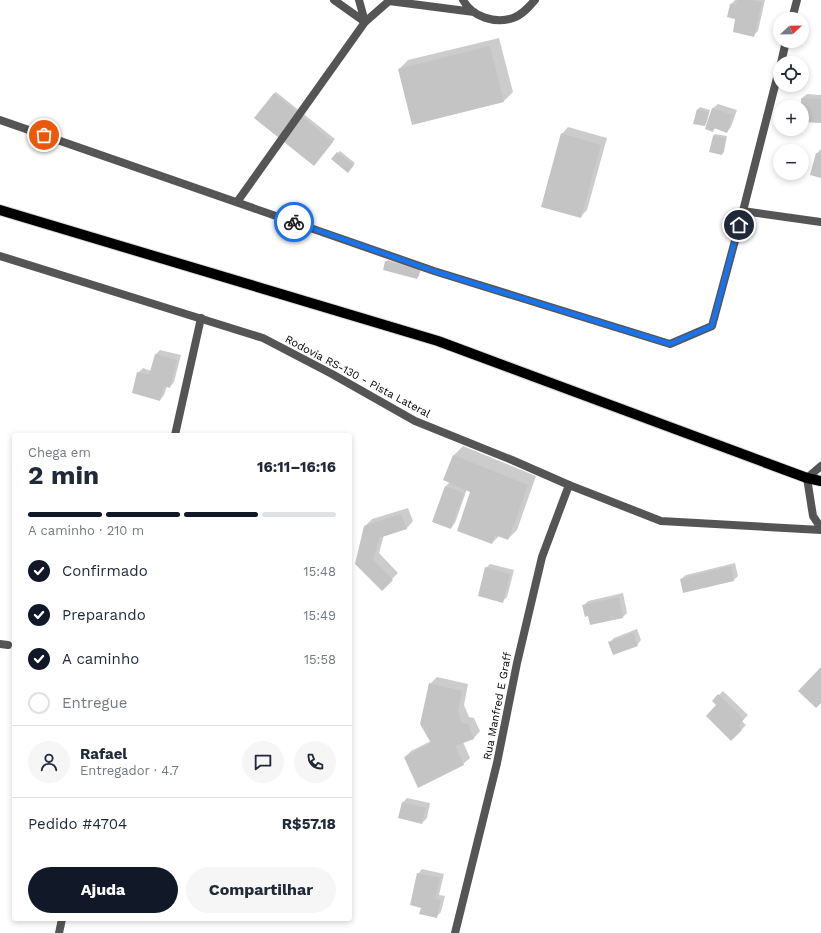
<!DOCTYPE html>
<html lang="pt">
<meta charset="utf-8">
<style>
body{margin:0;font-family:"Work Sans",sans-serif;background:#f6f6f7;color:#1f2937;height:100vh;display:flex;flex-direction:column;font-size:15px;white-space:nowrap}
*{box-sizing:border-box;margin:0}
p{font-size:13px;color:#747a83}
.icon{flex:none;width:22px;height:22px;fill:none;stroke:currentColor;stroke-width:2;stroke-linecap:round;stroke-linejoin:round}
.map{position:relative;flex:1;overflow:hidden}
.drawer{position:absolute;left:12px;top:433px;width:340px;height:488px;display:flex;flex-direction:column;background:#fff;border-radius:4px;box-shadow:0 2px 6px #0003}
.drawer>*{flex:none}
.needle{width:26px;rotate:68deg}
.buttons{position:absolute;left:773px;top:12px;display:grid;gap:8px}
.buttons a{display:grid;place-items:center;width:36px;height:36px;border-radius:50%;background:#fff;box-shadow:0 2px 6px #0003;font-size:20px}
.pin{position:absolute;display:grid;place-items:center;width:34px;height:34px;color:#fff;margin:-17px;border:2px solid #fff;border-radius:50%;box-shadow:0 1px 4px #0007}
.courier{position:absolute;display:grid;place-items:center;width:40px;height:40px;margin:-20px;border:3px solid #1a73e8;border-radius:50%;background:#fff;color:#222;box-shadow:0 1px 5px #0007}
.head em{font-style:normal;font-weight:700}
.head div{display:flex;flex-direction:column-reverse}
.head{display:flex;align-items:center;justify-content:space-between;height:68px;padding:0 16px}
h1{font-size:26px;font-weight:700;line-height:30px}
.bar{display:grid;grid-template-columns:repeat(4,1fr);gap:6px 4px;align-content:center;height:48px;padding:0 16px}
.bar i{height:5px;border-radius:3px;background:#e0e1e3}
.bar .active{background:#111827}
.bar p{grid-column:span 4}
.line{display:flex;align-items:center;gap:10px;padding:0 16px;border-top:1px solid #e0e1e3}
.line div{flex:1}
.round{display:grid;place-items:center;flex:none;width:42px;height:42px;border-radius:21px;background:#f6f6f7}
ol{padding:0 16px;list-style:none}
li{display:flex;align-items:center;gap:12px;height:44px}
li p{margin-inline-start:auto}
li .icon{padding:4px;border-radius:50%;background:#111827;color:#fff;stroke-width:4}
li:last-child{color:#747a83}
li i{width:22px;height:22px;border:2px solid #e0e1e3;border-radius:50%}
.cta{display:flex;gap:8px;margin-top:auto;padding:8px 16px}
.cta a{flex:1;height:46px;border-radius:24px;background:#111827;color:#fff;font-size:16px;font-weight:700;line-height:46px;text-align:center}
.cta a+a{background:#f6f6f7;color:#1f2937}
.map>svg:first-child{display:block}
.shadow{fill:#0003}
.building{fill:#c4c4c4}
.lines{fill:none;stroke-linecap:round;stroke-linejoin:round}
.primary-casing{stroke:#dbdbdb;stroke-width:12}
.service{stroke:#555;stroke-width:8}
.minor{stroke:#555;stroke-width:8}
.tertiary{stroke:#555;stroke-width:8}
.primary{stroke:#000;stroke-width:10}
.done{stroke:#595959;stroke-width:4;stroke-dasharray:0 7.2}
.route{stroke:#1a73e8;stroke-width:5}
.labels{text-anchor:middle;stroke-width:4;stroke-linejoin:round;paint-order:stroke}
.street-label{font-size:11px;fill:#000;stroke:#fff}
</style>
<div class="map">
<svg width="821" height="933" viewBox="0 0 821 933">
<rect width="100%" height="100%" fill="#fff"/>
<path class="shadow" d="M735,0H765L758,31L754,35L737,19L731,4Z
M499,38L513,92L504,101L399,69L408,60Z
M276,92L335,139L315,163L274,94Z
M807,94L821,95V122L802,98Z
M718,104L737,110L731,127L727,132L716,128L713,130L706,128L713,108Z
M700,107L710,110L707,122L705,125L698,109Z
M568,127L607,138L587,210L580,217L562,134Z
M715,134L727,136L724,152L722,154L713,136Z
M821,149V177L811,174L817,153Z
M340,151L355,163L349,170L332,159Z
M388,260L421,268L419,276L417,278L386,262Z
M160,350L181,355L174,382L170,387L167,386L164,395L160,400L138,373L143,368L151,371L156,354Z
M463,446L536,476L517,530L508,539L499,536L492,543L471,491L467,489L455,523L451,528L446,486L450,482L444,480L454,455Z
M408,508L413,521L407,528L384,535L379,553L398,573L382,589L356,563L365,526L372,519Z
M735,563L738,576L734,580L681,579L686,575Z
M490,564L514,570L507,597L502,602L486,568Z
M623,593L627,613L623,617L591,624L589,615L584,605L588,601Z
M637,629L641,640L637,645L609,643L614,638Z
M437,677L468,684L464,705L469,717L474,718L480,731L474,738L463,742L470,758L463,764L405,757L411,751L431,741L430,684Z
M723,691L748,715L742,721L746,725L731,740L718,705L713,701Z
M407,798L430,803L427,818L422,823L402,803Z
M422,869L444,874L439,895L445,896L441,912L436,917L422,907L418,874Z"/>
<path class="building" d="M737,0H752L762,2L754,37L733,32L735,19L727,17L730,4L736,5Z
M490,46L504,102L412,125L398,69Z
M274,93L333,142L314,166L254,118Z
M801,98L821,99V123L802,122Z
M712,108L733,115L727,133L714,128L713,132L705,129Z
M697,109L708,112L705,126L693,124Z
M561,133L601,145L581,218L541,207Z
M713,136L726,138L722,155L709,152Z
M337,152L354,165L348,173L331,159Z
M816,153L821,154V178L810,175Z
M385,261L420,270L417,279L383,270Z
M155,354L177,360L170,388L164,386L160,401L132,393L137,372L149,375Z
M453,455L528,485L508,540L495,535L492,544L457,531L470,492L443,480Z
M445,486L464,493L451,529L432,522Z
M401,514L407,529L379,538L373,560L393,580L382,591L355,564L364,526Z
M731,566L734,581L683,593L680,579Z
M485,567L510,574L503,603L478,596Z
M619,597L623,618L590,625L588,616L585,617L582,605Z
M633,633L638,646L613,655L608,642Z
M821,667V703L816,708L798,691Z
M429,683L462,691L458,712L462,723L468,724L474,739L455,746L464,765L418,788L404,757L431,743L420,724Z
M718,694L744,719L738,726L742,730L731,741L706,716L716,705L712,701Z
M402,802L426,808L422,824L398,818Z
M417,873L440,878L435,899L441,900L437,918L419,914L421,908L410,905Z"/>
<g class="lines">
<defs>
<path id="primary" d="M0,210L438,341L807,478L821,481"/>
</defs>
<use href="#primary" class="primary-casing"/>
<path class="service" d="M334,0L365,22
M359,0L365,22
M463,0C472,17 495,24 513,18C522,15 529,7 535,0
M237,202L365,22L389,1L474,12"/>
<path class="minor" d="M792,19L797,0
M781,63L786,41
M0,120L434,271L670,344L712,326L743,211L780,66
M743,211L821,222
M175,435L201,318
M0,644L8,645
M59,933L62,919
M455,933L497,763L517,663L542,557L569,485"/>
<path class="tertiary" d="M0,256L263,338L332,374L415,421L512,460L569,485L661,521L821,530
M821,466L807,478L813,516L821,528"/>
<use href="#primary" class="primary"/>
</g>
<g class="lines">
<path class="done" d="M44,135L294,222"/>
<path class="route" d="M294,222L434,271L670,344L712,326L739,225"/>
</g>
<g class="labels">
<g class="street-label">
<text transform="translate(358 376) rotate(28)" y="4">Rodovia RS-130 - Pista Lateral</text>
<text transform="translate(497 706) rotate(-79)" y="4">Rua Manfred E Graff</text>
</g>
</g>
</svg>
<div class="buttons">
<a><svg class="needle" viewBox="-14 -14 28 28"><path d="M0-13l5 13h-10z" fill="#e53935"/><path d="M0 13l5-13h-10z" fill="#747a83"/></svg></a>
<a><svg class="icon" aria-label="locate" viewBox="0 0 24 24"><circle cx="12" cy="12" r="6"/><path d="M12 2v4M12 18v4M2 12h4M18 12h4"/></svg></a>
<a>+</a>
<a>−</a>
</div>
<div class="pin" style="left:44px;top:135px;background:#ea580c"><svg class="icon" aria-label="bag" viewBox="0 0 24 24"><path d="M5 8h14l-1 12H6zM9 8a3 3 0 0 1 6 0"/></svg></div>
<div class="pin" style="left:739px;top:225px;background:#1f2937"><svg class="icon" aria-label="home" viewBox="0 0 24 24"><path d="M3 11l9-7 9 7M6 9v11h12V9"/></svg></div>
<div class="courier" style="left:294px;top:222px"><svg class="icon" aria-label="bike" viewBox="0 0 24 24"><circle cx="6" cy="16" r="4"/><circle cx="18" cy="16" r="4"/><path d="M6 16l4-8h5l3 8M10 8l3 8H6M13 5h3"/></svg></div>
<section class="drawer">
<div class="head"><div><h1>2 min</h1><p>Chega em</p></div><em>16:11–16:16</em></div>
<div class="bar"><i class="active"></i><i class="active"></i><i class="active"></i><i></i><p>A caminho · 210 m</p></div>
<ol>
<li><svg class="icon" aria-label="check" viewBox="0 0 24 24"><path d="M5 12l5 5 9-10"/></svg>Confirmado<p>15:48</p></li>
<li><svg class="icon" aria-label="check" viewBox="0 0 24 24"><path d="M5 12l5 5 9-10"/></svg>Preparando<p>15:49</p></li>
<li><svg class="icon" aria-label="check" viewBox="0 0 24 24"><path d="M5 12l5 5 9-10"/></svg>A caminho<p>15:58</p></li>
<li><i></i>Entregue</li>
</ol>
<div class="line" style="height:72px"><a class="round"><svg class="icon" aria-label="person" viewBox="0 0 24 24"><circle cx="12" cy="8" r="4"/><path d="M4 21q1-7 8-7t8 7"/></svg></a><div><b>Rafael</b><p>Entregador · 4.7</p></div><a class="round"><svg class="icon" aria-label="chat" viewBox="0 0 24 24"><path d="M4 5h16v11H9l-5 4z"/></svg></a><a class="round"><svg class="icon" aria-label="phone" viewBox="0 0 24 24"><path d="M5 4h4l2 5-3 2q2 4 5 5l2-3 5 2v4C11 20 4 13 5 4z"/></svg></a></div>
<div class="line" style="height:52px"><div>Pedido #4704</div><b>R$57.18</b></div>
<div class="cta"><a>Ajuda</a><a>Compartilhar</a></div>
</section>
</div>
